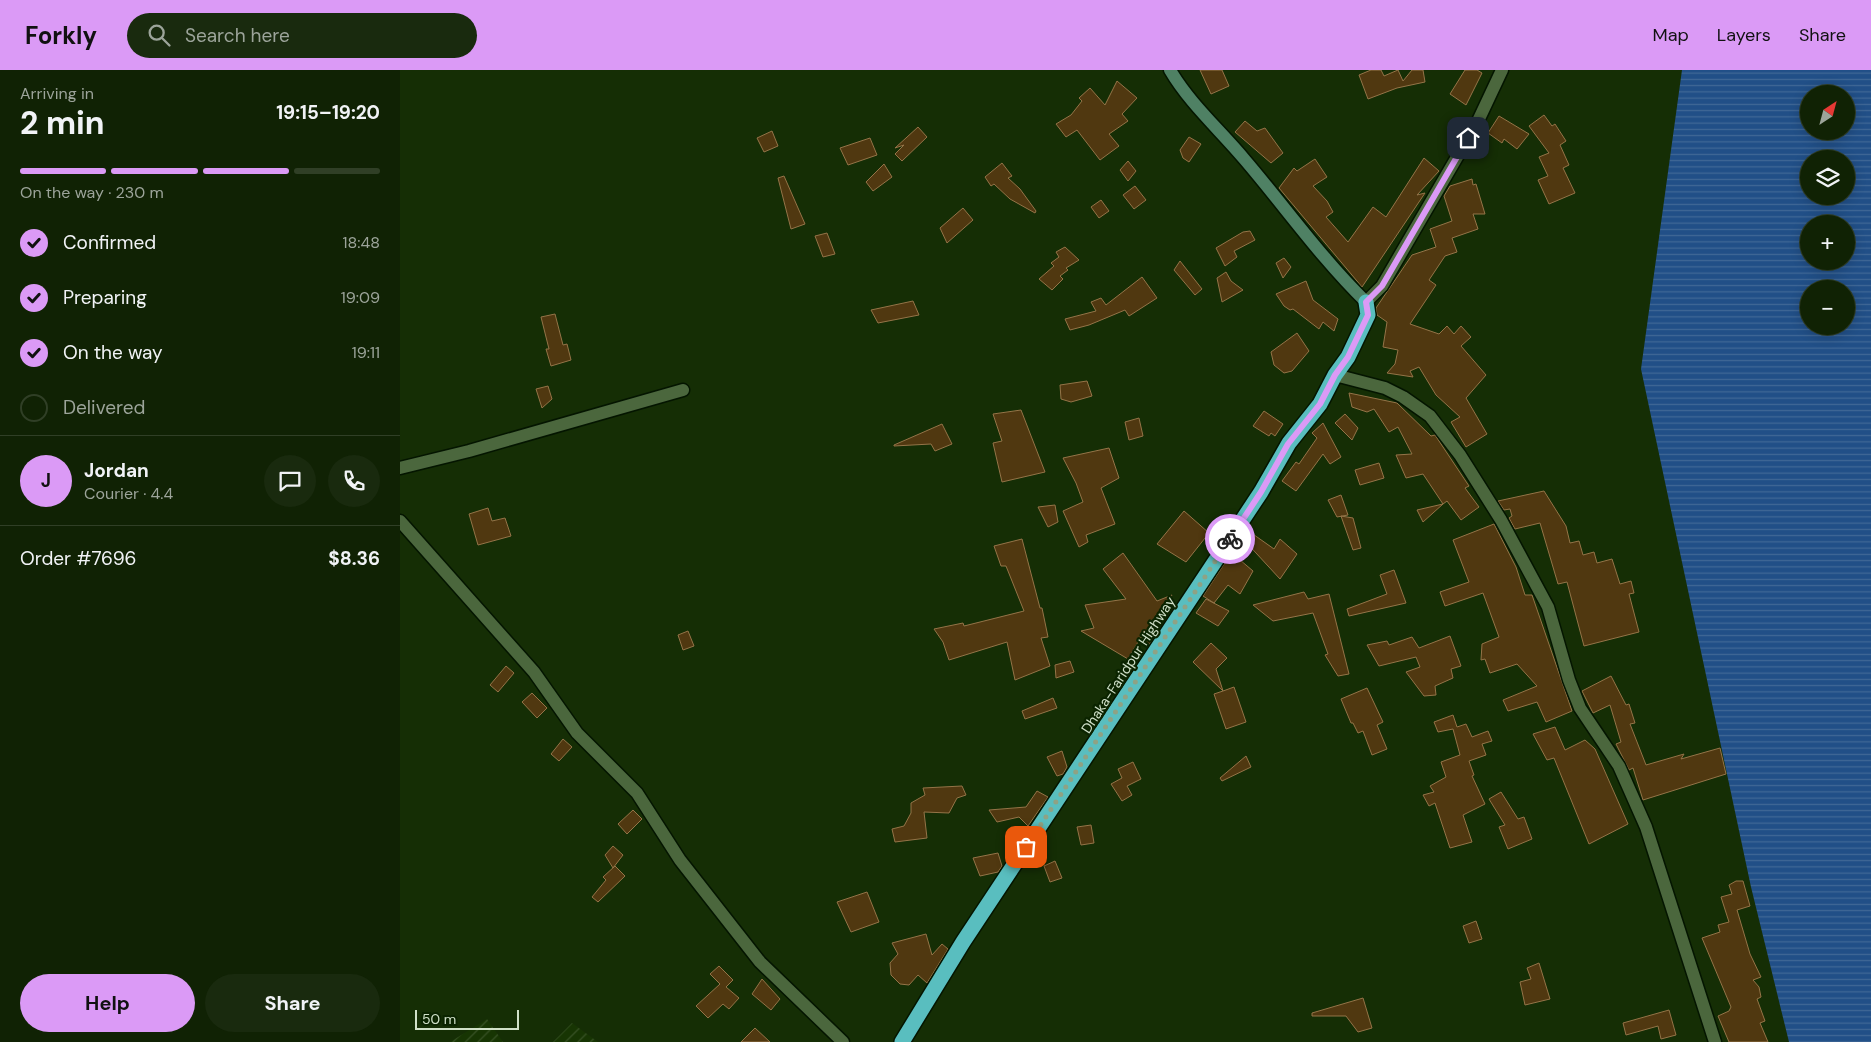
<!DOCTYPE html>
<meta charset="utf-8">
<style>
body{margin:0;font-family:"DM Sans",sans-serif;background:#192a0e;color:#f1f3f6;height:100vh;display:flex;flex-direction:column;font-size:19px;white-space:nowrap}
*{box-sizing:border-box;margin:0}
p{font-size:16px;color:#9ca49a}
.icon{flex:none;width:28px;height:28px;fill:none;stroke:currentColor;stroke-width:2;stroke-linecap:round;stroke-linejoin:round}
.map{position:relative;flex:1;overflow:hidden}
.panel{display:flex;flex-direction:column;background:#102204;width:400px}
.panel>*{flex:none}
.needle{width:32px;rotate:36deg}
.fabs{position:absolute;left:1400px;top:15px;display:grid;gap:10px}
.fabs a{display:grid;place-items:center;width:55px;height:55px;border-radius:50%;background:#102204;box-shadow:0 2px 12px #0003,0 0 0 1px #303f26;font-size:25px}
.scale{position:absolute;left:15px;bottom:12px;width:104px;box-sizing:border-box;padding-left:5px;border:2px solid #d0e0c8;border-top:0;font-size:14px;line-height:18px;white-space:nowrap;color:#d0e0c8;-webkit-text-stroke:4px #0b2400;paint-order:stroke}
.pin{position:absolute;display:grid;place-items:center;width:42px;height:42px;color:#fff;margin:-21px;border-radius:10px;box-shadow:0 2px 8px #0006}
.courier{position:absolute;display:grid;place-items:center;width:50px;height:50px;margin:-25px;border:4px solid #db9af6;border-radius:50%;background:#fff;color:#222;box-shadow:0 1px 6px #0007}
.headline em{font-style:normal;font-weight:700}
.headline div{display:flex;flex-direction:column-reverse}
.headline{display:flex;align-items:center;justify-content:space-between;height:85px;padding:0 20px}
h1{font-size:32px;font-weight:700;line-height:38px}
.bar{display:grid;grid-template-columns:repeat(4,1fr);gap:8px 5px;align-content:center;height:60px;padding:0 20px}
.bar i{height:6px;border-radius:4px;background:#303f26}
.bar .current{background:#db9af6}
.bar p{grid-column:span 4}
.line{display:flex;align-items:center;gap:12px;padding:0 20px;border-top:1px solid #303f26}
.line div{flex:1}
.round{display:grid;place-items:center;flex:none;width:52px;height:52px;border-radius:26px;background:#192a0e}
ol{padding:0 20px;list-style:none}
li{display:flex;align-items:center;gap:15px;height:55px}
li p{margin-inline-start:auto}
li .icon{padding:5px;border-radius:50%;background:#db9af6;color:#111;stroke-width:4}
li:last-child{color:#9ca49a}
li i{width:28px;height:28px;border:2px solid #303f26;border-radius:50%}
.cta{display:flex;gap:10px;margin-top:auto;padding:10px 20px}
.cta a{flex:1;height:58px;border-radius:30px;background:#db9af6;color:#111;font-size:20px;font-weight:700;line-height:58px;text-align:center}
.cta a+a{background:#192a0e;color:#f1f3f6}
header{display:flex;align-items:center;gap:30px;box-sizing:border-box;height:70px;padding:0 25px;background:#db9af6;color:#111}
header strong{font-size:24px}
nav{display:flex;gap:28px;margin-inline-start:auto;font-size:18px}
.search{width:350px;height:45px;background:#192a0e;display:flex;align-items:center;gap:12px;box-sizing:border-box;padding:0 18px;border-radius:28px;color:#9ca49a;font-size:19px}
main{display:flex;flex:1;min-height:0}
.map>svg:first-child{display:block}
.industrial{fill:url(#industrial-furrows)}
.water{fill:url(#water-rules);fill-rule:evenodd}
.building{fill:#503810;stroke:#947448}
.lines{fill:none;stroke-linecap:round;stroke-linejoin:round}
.street-casing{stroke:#041500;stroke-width:15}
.secondary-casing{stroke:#041500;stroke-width:15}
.highway-casing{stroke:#041500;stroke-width:18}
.street{stroke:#4b673d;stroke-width:12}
.secondary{stroke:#4f8164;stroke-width:12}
.highway{stroke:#59bebf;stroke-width:15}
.done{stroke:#8fa284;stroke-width:5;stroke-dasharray:0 9}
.route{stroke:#db9af6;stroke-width:6}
.labels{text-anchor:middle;stroke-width:4.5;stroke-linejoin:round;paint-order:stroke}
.street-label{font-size:14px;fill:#d0e0c8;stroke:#0b2400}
</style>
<header>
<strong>Forkly</strong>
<div class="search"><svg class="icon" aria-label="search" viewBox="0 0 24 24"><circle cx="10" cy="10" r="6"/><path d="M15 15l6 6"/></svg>Search here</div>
<nav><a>Map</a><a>Layers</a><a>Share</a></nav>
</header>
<main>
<section class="panel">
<div class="headline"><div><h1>2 min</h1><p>Arriving in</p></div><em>19:15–19:20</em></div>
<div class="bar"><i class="current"></i><i class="current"></i><i class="current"></i><i></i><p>On the way · 230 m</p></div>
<ol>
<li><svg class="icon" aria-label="check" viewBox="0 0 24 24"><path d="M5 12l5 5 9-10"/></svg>Confirmed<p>18:48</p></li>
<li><svg class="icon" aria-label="check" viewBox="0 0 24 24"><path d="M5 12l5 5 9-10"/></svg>Preparing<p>19:09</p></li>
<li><svg class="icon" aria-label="check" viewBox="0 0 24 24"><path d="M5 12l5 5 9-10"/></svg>On the way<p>19:11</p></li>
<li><i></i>Delivered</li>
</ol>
<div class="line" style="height:90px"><b class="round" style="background:#db9af6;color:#111">J</b><div><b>Jordan</b><p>Courier · 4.4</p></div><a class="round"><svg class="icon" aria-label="chat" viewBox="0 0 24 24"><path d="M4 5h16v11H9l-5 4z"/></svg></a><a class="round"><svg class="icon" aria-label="phone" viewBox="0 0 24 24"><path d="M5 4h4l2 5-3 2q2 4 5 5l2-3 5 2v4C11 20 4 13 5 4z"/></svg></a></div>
<div class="line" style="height:65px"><div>Order #7696</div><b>$8.36</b></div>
<div class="cta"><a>Help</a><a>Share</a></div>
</section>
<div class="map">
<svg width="1471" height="972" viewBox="0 0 1471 972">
<defs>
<pattern id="industrial-furrows" width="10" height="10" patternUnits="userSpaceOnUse" patternTransform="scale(1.25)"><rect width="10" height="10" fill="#173503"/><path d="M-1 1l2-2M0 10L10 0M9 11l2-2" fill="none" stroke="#385226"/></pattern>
<pattern id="water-rules" width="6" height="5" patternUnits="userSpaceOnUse" patternTransform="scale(1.25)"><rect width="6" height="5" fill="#214f87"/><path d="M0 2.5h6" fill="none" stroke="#406896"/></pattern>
</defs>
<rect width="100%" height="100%" fill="#152e05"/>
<path class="industrial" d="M87,949L103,972H50Z
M172,953L198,972H153Z"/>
<path class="water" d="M1282,0H1471V972H1389L1351,817L1241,299ZM1409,24H1446V61H1409ZM1409,89H1446V126H1409ZM1409,154H1446V191H1409ZM1409,219H1446V256H1409Z"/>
<path class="building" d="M800,0H822L829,16L811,24Z
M971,0H981L984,6L998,0L1003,11L1012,0H1023L1025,12L997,18L968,29L959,5Z
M1065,0H1077L1082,3L1066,35L1050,24Z
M717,11L737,28L722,44L728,51L709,64L719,76L700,90L677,60L666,67L656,54L671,45L682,31L679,28L690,18L705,35Z
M1144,45L1152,56L1155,54L1166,71L1160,75L1169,95L1163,98L1175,123L1149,134L1138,110L1148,106L1139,87L1149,83L1129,56Z
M1099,46L1129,64L1117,79L1104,69L1102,73L1088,63Z
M845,51L857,61L865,58L883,83L871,93L835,62Z
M518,57L527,67L502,91L495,84L504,75L495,78Z
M372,61L378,76L364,82L357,68Z
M789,67L801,74L789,92L783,88L780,80Z
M470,68L477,85L448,95L440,78Z
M1024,88L1039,101L1017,125L1025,123L962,217L879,118L894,98L897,101L915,89L927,107L913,116L927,131L933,142L926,147L948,172L973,137L986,147Z
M728,91L736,101L728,111L720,100Z
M602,93L612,106L608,108L620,119L636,141L635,143L610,129L594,114L591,116L585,107Z
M484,94L492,107L473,121L466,112Z
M384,106L405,154L391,159L378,108Z
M1072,109L1073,115L1076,114L1085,144H1073L1078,159L1052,168L1057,182L1045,186L1029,210L1036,215L1010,254L1039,264L1047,256L1054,264L1061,256L1071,267L1061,276L1086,305L1066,328L1087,364L1066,377L1051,352L1060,347L1036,325L1019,297L1010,301L1013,307L987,303L995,294L998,280L983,277L987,252L977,245L976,238L1012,185L1036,177L1030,159L1052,151L1044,126L1050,116Z
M735,116L746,130L734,139L723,125Z
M701,130L709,141L699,148L691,137Z
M563,138L573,150L547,173L540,158Z
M850,161L855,170L834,181L837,187L825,196L816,178L843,162Z
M427,163L435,184L423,187L415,166Z
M665,177L679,190L666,198L668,200L660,206L663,209L652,220L639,209L654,196L651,193L659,187L656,182Z
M884,188L891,197L883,208L876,193Z
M780,191L802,219L795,225L774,200Z
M826,202L831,211L843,220L822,232L817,208Z
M742,207L757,228L729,246L725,240L689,255L670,260L665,249L696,241L691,232L701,228L706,235Z
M906,211L913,230L938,249L934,261L923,252L919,259L893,239L890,240L884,236L876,224Z
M513,231L519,245L478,253L471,240Z
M155,244L163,275L167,274L171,290L151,296L146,279H149L141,247Z
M897,263L909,281L892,301L884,303L874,295L871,282Z
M687,311L692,326L671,332L661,329L660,315Z
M148,316L152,329L142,338L136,319Z
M949,323L997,333L1031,366L1035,365L1069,416L1065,418L1079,437L1061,450L1047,431L1043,434L1023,404L1006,408L996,385L1012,384L998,357L989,362L974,339L967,342L952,337Z
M621,340L645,402L602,412L593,373L602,371L593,344Z
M864,341L883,354L875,366L871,363L869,366L853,356Z
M945,344L958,358L952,370L935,353Z
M739,348L743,366L729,370L725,352Z
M923,353L941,387L930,394L923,384L896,421L882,411L896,392L899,394L917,368L912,363Z
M542,354L552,374L535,381L531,374L494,376V375Z
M709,378L719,408L701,418L715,454L686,465L688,472L679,477L663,441L683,432L676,413L663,388Z
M979,393L984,408L960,415L955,400Z
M1144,421L1166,456L1170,473L1179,471L1183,485L1194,482L1197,493L1212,489L1220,514L1231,511L1234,523L1229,524L1239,562L1184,576L1167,512L1158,514L1140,453L1115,459L1109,448L1112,446L1110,439L1104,440L1098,431Z
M941,425L948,445L937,447L928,430Z
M1043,434L1023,452L1017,440Z
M655,435L658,452L648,457L638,437Z
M88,438L92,451L105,448L111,466L78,475L69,444Z
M784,441L809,463L786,492L757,474Z
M941,446L953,448L961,478L953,480Z
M1094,454L1116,497L1125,525H1132L1172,641L1146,652L1137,632L1108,641L1103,630L1137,616L1117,594L1090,603L1085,589L1081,590L1082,574L1099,567L1083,523L1045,536L1040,522L1069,512L1053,470Z
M850,462L874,479L880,469L897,484L880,509L844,470Z
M622,469L640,538H642L648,567L641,568L650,596L615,610L607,572L549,590L543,572L534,559L563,553L564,556L624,541L606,496H601L594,476Z
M723,483L757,531L772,525L749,560L755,565L749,575L741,567L728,589L681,561L694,558L685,535L726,529L703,499Z
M833,484L853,501L840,524L828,515L814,533L803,526L830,485Z
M994,500L1006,533L949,546L947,539L987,524L980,505Z
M904,522L908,529L929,524L949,604L938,606L925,585L928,584L913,543L873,551L853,535Z
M806,529L829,541L818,556L796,543Z
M288,561L294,576L283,580L278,565Z
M1050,566L1061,596L1051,599L1053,608L1035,616L1036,625L1024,626L1006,602L1020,597L1016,587L979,596L967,575L987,571L989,575L1012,567L1019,578Z
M811,573L827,588L816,599L823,621L834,617L846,652L826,659L814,624L823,621L793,592Z
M670,591L674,602L656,608L655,595Z
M106,596L114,603L98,622L90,615Z
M1211,606L1226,635L1229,634L1235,653L1230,654L1246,695L1284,684L1281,689L1320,678L1326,704L1243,730L1233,698L1229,700L1216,674L1221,672L1210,635L1193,643L1182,621Z
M967,618L983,652L977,655L987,679L972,685L963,661L958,663L953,653H951L941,629Z
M132,623L147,638L137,648L122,632Z
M653,628L657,638L625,649L622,641Z
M1053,645L1057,657L1066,654L1072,667L1088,661L1092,671L1082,674L1086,685L1069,691L1074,705L1072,706L1085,734L1063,745L1072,772L1050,778L1035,733L1029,736L1023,725L1034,722L1030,716L1046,707L1041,692L1060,685L1053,659L1038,662L1034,652Z
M1155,657L1165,680L1185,670L1195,679L1228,754L1189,774L1154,688L1147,690L1133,664Z
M163,669L172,677L159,691L151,684Z
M662,681L667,697L663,704L657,706L647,687Z
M846,686L851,697L822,711L820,708Z
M733,692L741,709L727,716L732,725L722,731L711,714L722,708L718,699Z
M562,716L566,725L557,728L549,743L524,742L527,768L495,772L492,759L504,756L511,743V733L525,725L523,718Z
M637,721L648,727L628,756L619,747L597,752L589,740L626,737Z
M1101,722L1118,749L1124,747L1132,769L1108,779L1099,757L1105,755L1089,729Z
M233,740L242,749L227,764L218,754Z
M691,755L694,773L681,775L677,757Z
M213,776L223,785L213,798L205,785Z
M598,783L602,796L598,802L580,806L573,788Z
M655,791L662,808L650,812L644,796Z
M215,796L225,806L198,832L192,827L206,810L203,807Z
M1336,811H1343L1350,836L1337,840L1350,884L1361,907L1353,910L1359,917L1361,927L1357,929L1365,951L1360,953L1368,972H1329L1318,946L1329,941L1331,937L1302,868L1320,862L1318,855L1329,852L1321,827L1332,824L1329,815Z
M467,822L479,852L451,862L437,832Z
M1076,851L1082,869L1069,873L1063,856Z
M526,864L532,885L542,874L548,879L527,913L518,905L509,915L500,914L491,905L490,893L498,884L492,873Z
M1139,893L1150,929L1125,935L1120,912L1131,909L1127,898Z
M319,896L333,910L326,917L339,928L329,939L323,934L308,948L296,936L320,914L310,904Z
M362,909L380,929L371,940L352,924Z
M963,928L972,958L958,962L946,946H912V943Z
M1269,940L1276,965L1261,969L1258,956L1226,965L1223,953Z
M355,958L370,972H341Z"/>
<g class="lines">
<defs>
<path id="street" d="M966,232L982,216L1078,51L1102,0
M935,305L985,318L1003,327L1030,346L1060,385L1101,450L1148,537L1169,610L1180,638L1219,696L1246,757L1315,972
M0,398L69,381L283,320
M0,451L134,602L177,663L237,723L280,790L360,892L443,972"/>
<path id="secondary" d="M770,0C790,34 820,60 845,90C886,138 921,188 966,232"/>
<path id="highway" d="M502,972L563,872L861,422L889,373L920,334L935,305L948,287L968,245L966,232"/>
</defs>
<use href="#street" class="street-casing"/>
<use href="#secondary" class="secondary-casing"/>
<use href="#highway" class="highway-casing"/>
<use href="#street" class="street"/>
<use href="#secondary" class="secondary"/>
<use href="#highway" class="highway"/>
</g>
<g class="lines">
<path class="done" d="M626,777L830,469"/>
<path class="route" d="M830,469L861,422L888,374L920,334L935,305L948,287L968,245L966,232L982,216L1068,68"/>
</g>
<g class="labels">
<g class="street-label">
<text transform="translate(728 595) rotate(-57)" y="5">Dhaka-Faridpur Highway</text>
</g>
</g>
</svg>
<div class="fabs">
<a><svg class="needle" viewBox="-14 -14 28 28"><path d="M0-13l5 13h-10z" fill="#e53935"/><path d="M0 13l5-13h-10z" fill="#9ca49a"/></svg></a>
<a><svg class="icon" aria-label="layers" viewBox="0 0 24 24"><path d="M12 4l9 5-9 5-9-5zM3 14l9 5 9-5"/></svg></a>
<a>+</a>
<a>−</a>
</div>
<div class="scale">50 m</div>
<div class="pin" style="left:626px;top:777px;background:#ea580c"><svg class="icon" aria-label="bag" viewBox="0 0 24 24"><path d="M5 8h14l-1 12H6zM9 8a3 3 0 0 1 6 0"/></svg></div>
<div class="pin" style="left:1068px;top:68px;background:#1f2937"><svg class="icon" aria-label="home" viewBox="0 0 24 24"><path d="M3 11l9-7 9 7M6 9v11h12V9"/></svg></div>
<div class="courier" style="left:830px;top:469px"><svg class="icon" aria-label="bike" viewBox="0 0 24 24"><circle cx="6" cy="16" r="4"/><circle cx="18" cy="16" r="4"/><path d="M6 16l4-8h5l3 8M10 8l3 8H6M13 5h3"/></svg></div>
</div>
</main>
